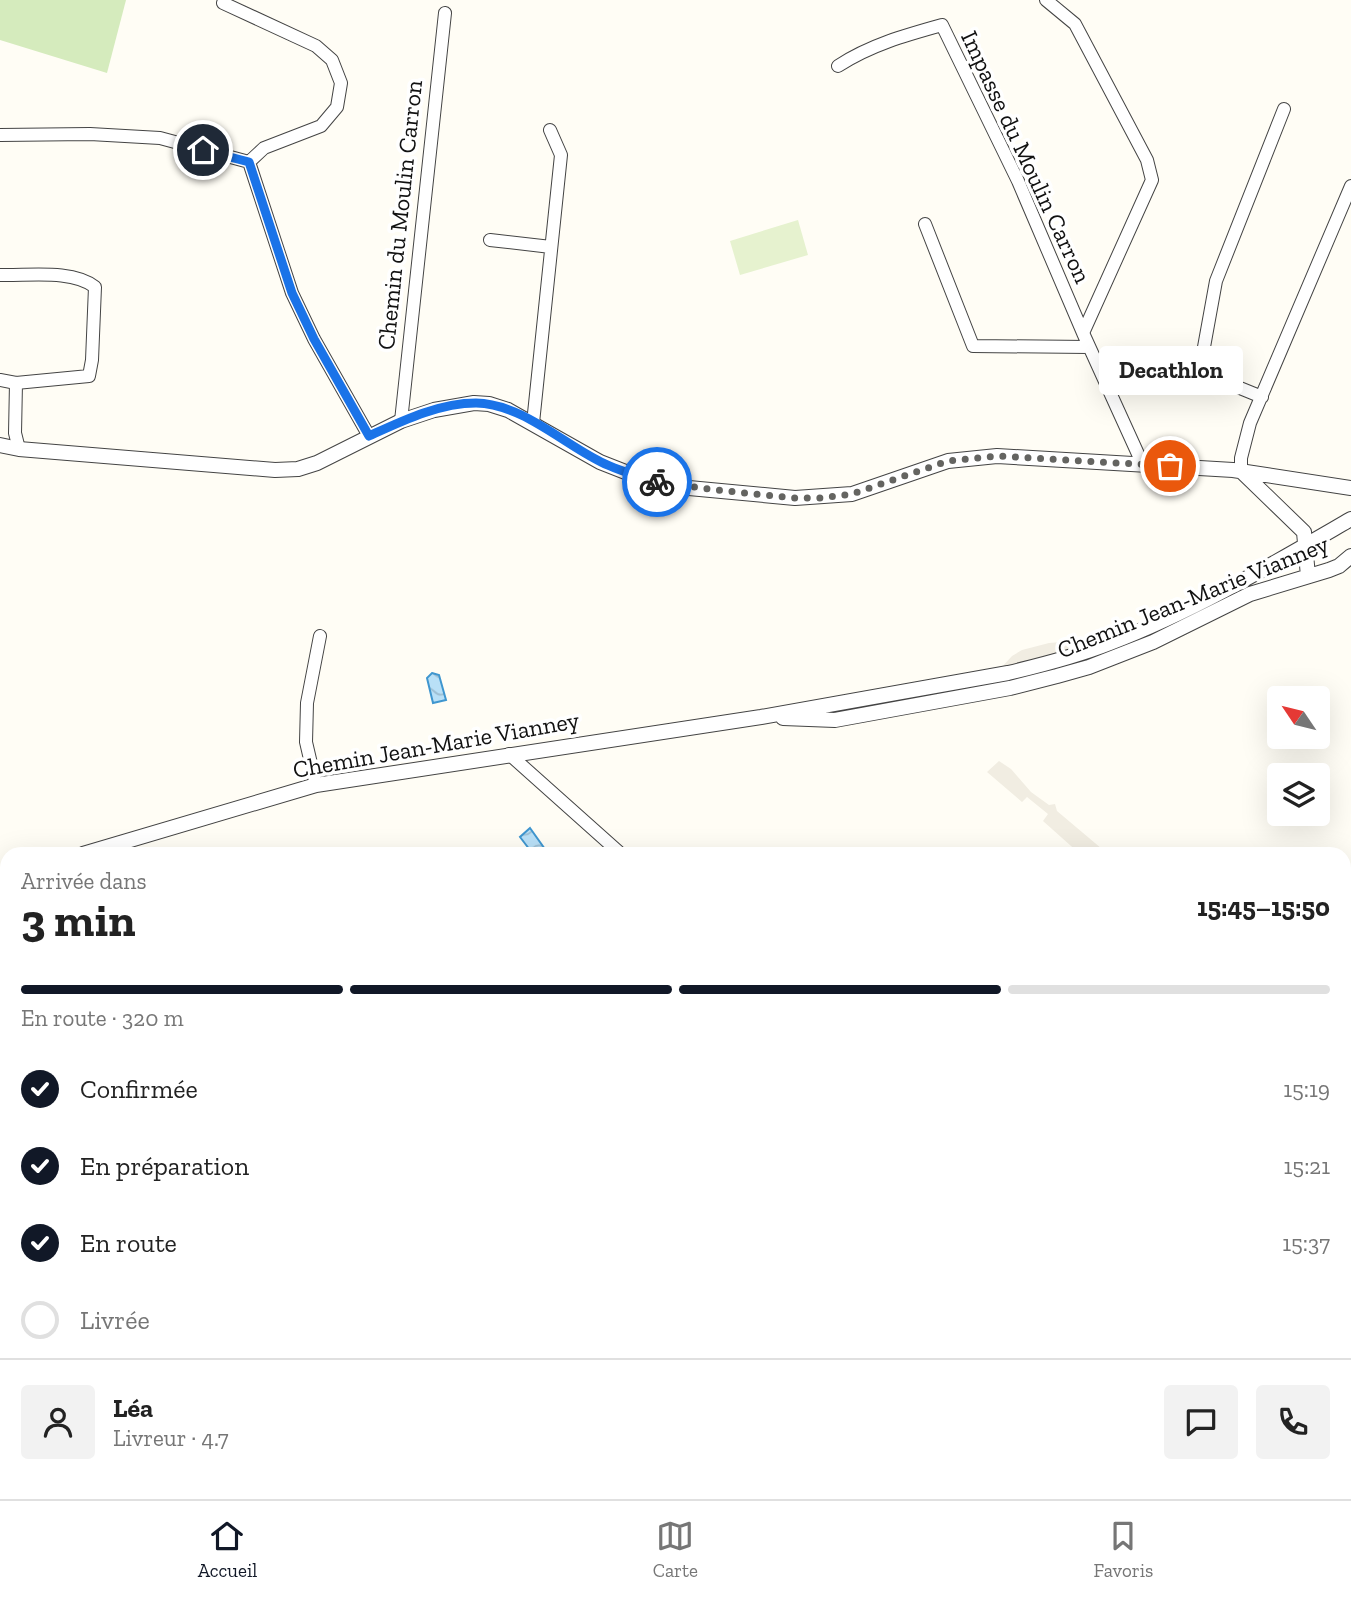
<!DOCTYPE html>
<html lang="fr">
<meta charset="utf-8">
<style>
body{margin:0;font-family:"Zilla Slab",serif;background:#f2f2f2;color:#222;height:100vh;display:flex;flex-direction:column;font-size:26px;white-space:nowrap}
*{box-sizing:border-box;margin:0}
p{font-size:23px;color:#767676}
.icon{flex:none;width:38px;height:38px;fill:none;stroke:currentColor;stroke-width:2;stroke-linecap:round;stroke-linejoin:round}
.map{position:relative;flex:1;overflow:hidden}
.sheet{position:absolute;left:0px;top:847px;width:1351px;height:653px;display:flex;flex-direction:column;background:#fff;border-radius:21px 21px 0 0;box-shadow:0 7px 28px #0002}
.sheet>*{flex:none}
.needle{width:46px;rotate:305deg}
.fabs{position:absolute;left:1267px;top:686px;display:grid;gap:14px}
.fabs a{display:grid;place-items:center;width:63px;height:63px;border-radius:7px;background:#fff;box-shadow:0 7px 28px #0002;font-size:35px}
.pin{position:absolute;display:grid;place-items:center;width:60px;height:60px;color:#fff;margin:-30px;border:4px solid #fff;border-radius:50%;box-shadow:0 2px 7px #0007}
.courier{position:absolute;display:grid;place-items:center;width:70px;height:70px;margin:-35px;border:5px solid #1a73e8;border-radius:50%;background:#fff;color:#222;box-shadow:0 2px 9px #0007}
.bubble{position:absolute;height:49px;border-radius:7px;background:#fff;box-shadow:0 7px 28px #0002;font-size:23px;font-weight:700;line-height:49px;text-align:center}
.summary em{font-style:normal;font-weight:700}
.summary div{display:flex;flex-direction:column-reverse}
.summary{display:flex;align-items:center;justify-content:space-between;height:119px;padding:0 21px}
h1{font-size:46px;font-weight:700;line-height:52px}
.bar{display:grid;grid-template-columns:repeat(4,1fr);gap:10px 7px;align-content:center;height:84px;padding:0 21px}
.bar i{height:9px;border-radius:5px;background:#e0e0e0}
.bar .selected{background:#111827}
.bar p{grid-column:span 4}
.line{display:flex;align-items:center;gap:18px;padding:0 21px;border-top:2px solid #e0e0e0}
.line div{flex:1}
.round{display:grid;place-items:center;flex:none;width:74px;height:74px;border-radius:7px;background:#f2f2f2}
ol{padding:0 21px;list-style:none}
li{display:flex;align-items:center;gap:21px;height:77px}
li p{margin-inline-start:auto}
li .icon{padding:7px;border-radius:50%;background:#111827;color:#fff;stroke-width:4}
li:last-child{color:#767676}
li i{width:38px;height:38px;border:4px solid #e0e0e0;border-radius:50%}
.menu{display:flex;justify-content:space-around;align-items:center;height:98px;border-top:2px solid #e0e0e0;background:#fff;font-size:19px;color:#767676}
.menu a{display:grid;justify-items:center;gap:4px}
.menu .selected{color:#111827}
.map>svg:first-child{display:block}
.grass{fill:url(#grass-tufts)}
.garden{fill:#d5ebbd}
.pitch{fill:#e6f2cf}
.plaza{fill:#f1ede2}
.water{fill:url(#water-waves);stroke:#3f96cf;stroke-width:2}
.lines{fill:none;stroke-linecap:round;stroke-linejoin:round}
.stream{stroke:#3f96cf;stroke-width:4.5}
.minor-casing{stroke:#444;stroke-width:14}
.tertiary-casing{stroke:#444;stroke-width:16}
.minor{stroke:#fff;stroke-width:12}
.tertiary{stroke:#fff;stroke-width:14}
.done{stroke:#646461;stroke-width:7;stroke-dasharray:0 12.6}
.route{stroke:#1a73e8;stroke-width:9}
.labels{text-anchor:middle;stroke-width:7;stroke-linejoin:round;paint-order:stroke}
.street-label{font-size:24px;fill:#111;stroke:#fff}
</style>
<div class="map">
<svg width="1351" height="1499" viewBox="0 0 1351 1499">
<defs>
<pattern id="grass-tufts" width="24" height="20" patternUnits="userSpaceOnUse" patternTransform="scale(1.75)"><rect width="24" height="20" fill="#d5ebbd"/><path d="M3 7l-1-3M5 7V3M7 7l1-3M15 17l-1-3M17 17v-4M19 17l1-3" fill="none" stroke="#b6c8a1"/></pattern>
<pattern id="water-waves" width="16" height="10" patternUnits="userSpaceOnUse" patternTransform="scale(1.75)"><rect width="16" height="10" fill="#b9e0f7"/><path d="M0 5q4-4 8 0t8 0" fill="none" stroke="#9ebfd3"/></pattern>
</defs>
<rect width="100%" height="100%" fill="#fffdf5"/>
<path class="grass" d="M0,1286L7,1290V1493H46L43,1499H0Z
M55,1493H188L184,1499H62Z"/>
<path class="garden" d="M0,0H126L107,73L0,40Z"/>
<path class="pitch" d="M798,220L808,255L740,275L730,241Z"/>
<path class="plaza" d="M1108,638V641L1001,668L1012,656L1022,650L1049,643Z
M999,761L1011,769L1031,792L1049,805L1055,804L1057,811L1108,854H1080L1043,821L1048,814L1027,797L1022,802L987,772Z"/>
<path class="water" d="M432,673L439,675L446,700L433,703L427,678Z
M530,828L547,852L533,854L520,837Z
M7,1361V1410L0,1409V1363Z"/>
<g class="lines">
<path class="stream" d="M262,1493L268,1499"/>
<defs>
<path id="minor" d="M1046,0L1075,24L1147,160L1152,180L1083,333L1143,465
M223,3L316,46L332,60L341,83L337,107L321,126L264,148L249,162
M838,66C870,45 906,35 942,25L1018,181L1083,333
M0,135L90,134L160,138L249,162L292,293L314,339L369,436
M925,224L973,346L1089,347
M490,240L551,247
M0,275C28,276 72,269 95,287L92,360L89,376L16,383L0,380
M16,383L15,433L19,449
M1262,397L1208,375L1202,358L1216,281L1284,109
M401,421L445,13
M533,423L561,155L550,130
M1241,471V458L1250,423L1351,186
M509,754L621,854
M316,785L306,742L307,703L320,636
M0,1147L7,1152
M776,1493L789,1499
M331,1499L337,1493
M980,1499L981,1493"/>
<path id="tertiary" d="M0,445L19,449L275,470L298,469L317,463L401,421L434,410L474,403L489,404L508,410L600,462L628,473L689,488L795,498L852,494L948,461L997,456L1233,470L1351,488
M1241,471L1304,532L1308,576
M783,718L835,720L1010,688L1057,676L1089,667L1153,642L1250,594L1329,570L1339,566L1351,556
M83,854L316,785L761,717L1008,673C1042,665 1077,656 1110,643C1194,611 1273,564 1351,519
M0,879L7,877"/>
</defs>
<use href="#minor" class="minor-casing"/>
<use href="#tertiary" class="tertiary-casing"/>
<use href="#minor" class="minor"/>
<use href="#tertiary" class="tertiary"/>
</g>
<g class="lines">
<path class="done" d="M657,482L716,490L795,498H821L852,494L948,461L997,456L1170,466"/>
<path class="route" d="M203,150L249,162L292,293L314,339L369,436C402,421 439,403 476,403C522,404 562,443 601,462C619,471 638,476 657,482"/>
</g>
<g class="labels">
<g class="street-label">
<text transform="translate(1026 157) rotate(65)" y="8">Impasse du Moulin Carron</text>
<text transform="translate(400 215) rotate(-84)" y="8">Chemin du Moulin Carron</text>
<text transform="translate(1193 597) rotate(-22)" y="8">Chemin Jean-Marie Vianney</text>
<text transform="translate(436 745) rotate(-10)" y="8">Chemin Jean-Marie Vianney</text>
</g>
</g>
</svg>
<div class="fabs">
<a><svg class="needle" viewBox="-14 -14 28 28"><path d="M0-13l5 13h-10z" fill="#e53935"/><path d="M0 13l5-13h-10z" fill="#767676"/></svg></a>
<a><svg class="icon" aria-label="layers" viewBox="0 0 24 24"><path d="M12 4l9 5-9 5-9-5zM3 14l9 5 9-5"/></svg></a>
</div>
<div class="pin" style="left:1170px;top:466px;background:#ea580c"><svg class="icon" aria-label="bag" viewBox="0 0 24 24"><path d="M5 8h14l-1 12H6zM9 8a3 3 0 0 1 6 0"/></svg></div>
<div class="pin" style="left:203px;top:150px;background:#1f2937"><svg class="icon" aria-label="home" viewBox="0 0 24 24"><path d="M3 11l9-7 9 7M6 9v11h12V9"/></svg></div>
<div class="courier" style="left:657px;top:482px"><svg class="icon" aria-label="bike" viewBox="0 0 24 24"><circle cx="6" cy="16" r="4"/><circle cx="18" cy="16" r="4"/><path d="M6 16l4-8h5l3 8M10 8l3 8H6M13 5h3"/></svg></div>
<div class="bubble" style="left:1099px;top:346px;width:144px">Decathlon</div>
<section class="sheet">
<div class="summary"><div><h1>3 min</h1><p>Arrivée dans</p></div><em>15:45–15:50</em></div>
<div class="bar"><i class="selected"></i><i class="selected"></i><i class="selected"></i><i></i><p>En route · 320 m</p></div>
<ol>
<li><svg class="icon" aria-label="check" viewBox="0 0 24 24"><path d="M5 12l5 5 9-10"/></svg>Confirmée<p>15:19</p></li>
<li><svg class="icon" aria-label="check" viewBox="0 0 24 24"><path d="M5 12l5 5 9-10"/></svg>En préparation<p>15:21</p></li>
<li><svg class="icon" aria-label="check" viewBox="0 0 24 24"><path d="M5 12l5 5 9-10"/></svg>En route<p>15:37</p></li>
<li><i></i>Livrée</li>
</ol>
<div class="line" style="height:126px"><a class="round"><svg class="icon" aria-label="person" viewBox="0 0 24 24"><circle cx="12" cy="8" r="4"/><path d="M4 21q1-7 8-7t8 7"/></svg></a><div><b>Léa</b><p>Livreur · 4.7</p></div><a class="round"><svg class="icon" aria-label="chat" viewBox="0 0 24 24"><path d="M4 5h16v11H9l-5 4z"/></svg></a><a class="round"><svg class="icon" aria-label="phone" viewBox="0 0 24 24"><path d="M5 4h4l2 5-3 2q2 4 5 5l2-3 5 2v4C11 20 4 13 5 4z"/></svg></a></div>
</section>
</div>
<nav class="menu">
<a class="selected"><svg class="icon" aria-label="home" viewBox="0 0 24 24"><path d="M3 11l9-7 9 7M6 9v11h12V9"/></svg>Accueil</a>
<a><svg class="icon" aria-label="map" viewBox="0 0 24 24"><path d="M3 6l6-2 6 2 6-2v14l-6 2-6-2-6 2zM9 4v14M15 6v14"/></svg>Carte</a>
<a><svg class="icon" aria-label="saved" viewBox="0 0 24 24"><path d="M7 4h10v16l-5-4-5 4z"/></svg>Favoris</a>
</nav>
